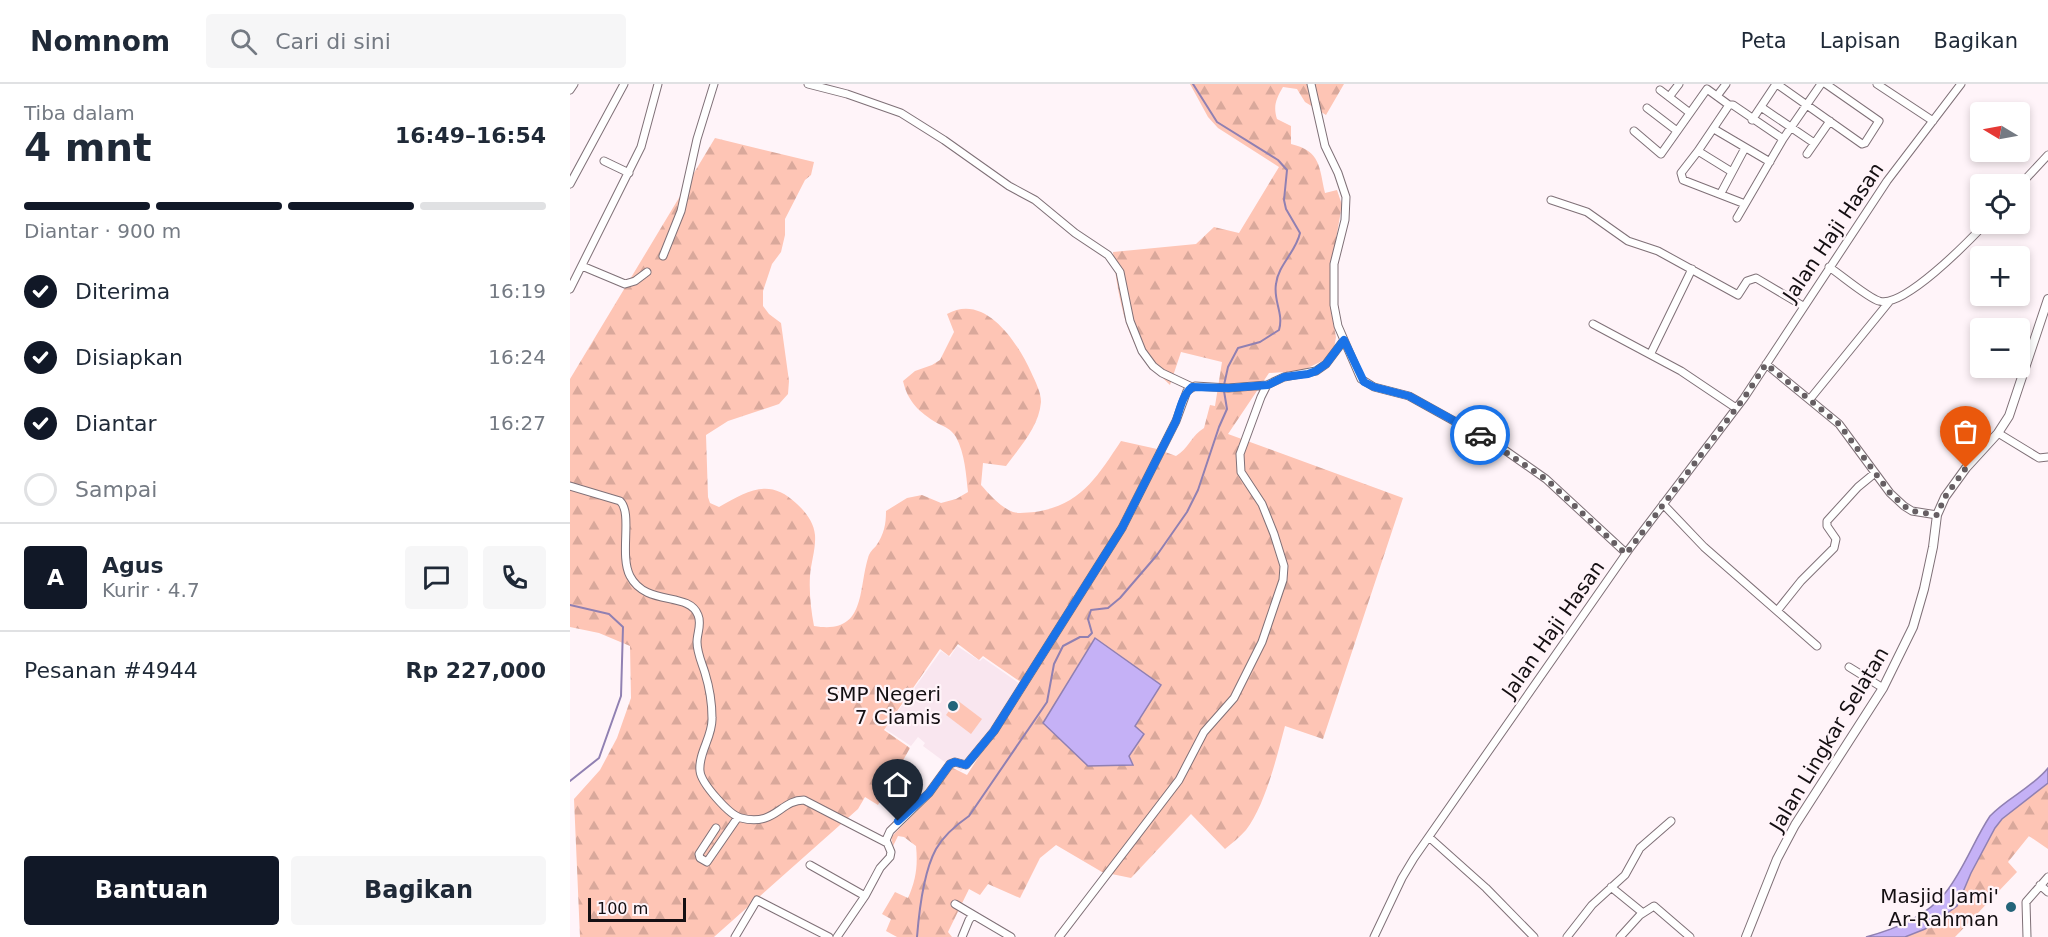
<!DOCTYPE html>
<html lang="id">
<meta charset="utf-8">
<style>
body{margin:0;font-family:"DejaVu Sans",sans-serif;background:#f6f6f7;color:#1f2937;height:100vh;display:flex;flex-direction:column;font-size:22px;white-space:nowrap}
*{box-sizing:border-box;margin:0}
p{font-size:20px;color:#747a83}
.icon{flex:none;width:33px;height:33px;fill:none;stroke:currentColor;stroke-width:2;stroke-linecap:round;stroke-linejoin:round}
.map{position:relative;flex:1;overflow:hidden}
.details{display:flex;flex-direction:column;background:#fff;width:570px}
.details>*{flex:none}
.needle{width:39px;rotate:280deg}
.buttons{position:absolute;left:1400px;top:18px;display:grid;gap:12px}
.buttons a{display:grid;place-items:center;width:60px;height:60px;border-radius:6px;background:#fff;box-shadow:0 3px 9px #0003;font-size:30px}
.scale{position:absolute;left:18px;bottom:15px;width:98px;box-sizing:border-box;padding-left:6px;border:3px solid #140f12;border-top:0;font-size:16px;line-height:21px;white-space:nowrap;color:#140f12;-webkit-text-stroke:4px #fff4f9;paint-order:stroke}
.pin{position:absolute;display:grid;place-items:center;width:51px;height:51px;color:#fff;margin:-62px -26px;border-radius:50% 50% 50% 0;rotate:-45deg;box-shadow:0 0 6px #0007}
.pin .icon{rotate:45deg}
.courier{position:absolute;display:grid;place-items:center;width:60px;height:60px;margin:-30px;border:4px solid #1a73e8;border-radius:50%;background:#fff;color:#222;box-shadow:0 2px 8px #0007}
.overview em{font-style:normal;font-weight:800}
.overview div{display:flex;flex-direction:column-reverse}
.overview{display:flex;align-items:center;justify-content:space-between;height:102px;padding:0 24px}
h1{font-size:39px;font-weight:800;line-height:45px}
.bar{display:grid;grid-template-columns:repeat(4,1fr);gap:9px 6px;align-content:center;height:72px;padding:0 24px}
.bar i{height:8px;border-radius:4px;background:#e0e1e3}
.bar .on{background:#111827}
.bar p{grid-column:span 4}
.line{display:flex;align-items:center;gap:15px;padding:0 24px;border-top:2px solid #e0e1e3}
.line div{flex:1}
.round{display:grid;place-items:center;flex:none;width:63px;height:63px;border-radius:6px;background:#f6f6f7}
ol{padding:0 24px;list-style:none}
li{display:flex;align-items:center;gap:18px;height:66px}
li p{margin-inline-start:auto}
li .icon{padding:6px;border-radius:50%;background:#111827;color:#fff;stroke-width:4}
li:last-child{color:#747a83}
li i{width:33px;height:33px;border:3px solid #e0e1e3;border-radius:50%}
.button{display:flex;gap:12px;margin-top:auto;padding:12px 24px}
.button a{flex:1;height:69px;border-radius:6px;background:#111827;color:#fff;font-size:24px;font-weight:800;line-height:69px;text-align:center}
.button a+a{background:#f6f6f7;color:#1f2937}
header{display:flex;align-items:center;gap:36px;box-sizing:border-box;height:84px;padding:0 30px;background:#fff;border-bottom:2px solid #e0e1e3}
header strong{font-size:28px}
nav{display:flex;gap:33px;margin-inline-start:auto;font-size:21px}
.search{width:420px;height:54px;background:#f6f6f7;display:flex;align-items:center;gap:15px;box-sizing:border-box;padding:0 21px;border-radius:6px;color:#747a83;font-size:22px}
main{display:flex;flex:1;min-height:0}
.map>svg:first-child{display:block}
.built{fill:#f9e6ef}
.grass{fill:#fec5b5}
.forest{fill:url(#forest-firs);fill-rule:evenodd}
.water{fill:#c5b1f6;stroke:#9080b2;stroke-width:1.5}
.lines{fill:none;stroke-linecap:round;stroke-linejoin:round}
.stream{stroke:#9080b2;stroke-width:2}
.minor-casing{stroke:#7f7077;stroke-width:9}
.tertiary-casing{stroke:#7f7077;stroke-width:10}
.minor{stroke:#fff;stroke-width:7}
.tertiary{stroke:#fff;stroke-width:8}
.done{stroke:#665f63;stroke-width:6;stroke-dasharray:0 10.8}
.route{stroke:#1a73e8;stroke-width:8}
.poi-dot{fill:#246479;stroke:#fff4f9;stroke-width:2}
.labels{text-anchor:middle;stroke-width:4.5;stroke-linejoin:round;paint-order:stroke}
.street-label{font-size:20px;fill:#140f12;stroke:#fff4f9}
.poi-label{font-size:20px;fill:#140f12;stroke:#fff4f9;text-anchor:end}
</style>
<header>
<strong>Nomnom</strong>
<div class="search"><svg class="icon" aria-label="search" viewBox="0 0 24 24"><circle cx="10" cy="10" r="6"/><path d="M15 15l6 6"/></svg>Cari di sini</div>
<nav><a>Peta</a><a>Lapisan</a><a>Bagikan</a></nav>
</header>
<main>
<section class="details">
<div class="overview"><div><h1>4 mnt</h1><p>Tiba dalam</p></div><em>16:49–16:54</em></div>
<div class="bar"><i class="on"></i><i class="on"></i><i class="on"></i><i></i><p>Diantar · 900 m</p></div>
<ol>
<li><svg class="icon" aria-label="check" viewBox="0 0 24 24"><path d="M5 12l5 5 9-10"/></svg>Diterima<p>16:19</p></li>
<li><svg class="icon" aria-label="check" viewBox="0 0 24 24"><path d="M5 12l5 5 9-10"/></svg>Disiapkan<p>16:24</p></li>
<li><svg class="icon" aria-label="check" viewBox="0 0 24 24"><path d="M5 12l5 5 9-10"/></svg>Diantar<p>16:27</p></li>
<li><i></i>Sampai</li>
</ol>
<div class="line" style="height:108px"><b class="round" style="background:#111827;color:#fff">A</b><div><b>Agus</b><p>Kurir · 4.7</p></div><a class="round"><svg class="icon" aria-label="chat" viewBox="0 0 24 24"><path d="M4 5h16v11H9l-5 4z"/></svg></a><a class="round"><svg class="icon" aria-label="phone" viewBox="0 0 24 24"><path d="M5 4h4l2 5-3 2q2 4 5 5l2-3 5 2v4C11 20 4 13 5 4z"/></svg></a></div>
<div class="line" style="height:78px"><div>Pesanan #4944</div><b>Rp 227,000</b></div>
<div class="button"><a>Bantuan</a><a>Bagikan</a></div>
</section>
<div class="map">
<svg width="1478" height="853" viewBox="0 0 1478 853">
<defs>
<pattern id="forest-firs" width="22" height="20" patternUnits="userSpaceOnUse" patternTransform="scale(1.5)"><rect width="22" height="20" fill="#fec5b5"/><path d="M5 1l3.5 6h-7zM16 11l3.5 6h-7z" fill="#d9a89b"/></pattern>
</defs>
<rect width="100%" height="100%" fill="#fff4f9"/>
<path class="built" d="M387,562L410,577L413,574L450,600L408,665L391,687L376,679L353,662L355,659L348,653L341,662L315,645L371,567L380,573Z"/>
<path class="grass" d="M387,616L412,635L401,650L376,631Z"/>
<path class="forest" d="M620,0H774L756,31L735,18L727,5L713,3C706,15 703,22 707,35L721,42V60C751,67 749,83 755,109L767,106L772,121L760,189L761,227L766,253L764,264L754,276L732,287L699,289L658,350L833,414L753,655L715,642C707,672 695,722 676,746C670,753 662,759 655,765L621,730L561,794L532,788L486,761L470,774L450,814L418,800L410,811L399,805L378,848L382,853H327L316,847L321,835L312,830L325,808L338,814C346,796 348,782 346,762L334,753L328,752L323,762L321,753L358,716L381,683L397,691L455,601L413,572L409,576L388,560L379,572L370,565L314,646L340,664L308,721L295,713L288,725L144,853H10L4,715L30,686L47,654L61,614L60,562L29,549L0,543V295L145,54L244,78L241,91L235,96L215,135V151L211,168L202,180L193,207V222L199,230L211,239L219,297L218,310L209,320L158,337L136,351L138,413L140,419L149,423C178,407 199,393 227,420C236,428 244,439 245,451C246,465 241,478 240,492C239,509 241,526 244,542C296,551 288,507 298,474C299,469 303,465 306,462C314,450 316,441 316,427L337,414L352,411L371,419L386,415L398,408C396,390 395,370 386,353C381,345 375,343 367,339C349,328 338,318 333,297L345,287L362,281L370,276L384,248L377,230C415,208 448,259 461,288C465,297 471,308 471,318C469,343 449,364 436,382L413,379L411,401C419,410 430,423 443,428C449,430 459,428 465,428C511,421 527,393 551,357L587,365L606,372C618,365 622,351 634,344L640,321L645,322L652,278L611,268L600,301C590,291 578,281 570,269C553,243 546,199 543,168L626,160L644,143L669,149L709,83L648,44L638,33ZM525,554L565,642L559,672L563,680L473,639Z
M1478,699V765L1459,752L1438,778L1447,788L1385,853H1335L1355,845L1387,822L1401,789L1425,744L1432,735Z"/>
<path class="water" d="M525,554L591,601L565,642L574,650L559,672L563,681L518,682L473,639Z
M1478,684V699L1432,735L1425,744L1401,789L1387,822L1355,845L1335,853H1296C1325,845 1356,833 1376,808C1394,785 1404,756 1420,732C1438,713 1462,704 1478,684Z"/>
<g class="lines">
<path class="stream" d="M623,0L647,38L708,76L717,86L714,116L716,125L730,149C726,168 708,181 706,200C703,217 714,229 709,246L690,258L668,264L658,283L654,301
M0,521L39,530L53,543L51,612L29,674L0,697
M347,853C349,828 354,787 366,765C374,751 386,741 399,732L477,618L484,580L493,562L510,553H518L522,549L518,535L521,526L538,524L550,514L587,471L617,428L628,406L649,343L657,325L654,307"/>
<defs>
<path id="minor" d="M238,0L277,10L331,29L374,56L439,102L465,116L505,149L538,171L550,188L560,237L572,267L583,282L592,289L622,303
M741,0L755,62L768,89L776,113L775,136L764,180V221L768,242L791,295L804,303L839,312L929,362L976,395L1056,469
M1207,0L1292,60L1295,59L1309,37L1256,0
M1307,0L1363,37
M0,6L4,0
M1090,6L1120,29
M1147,12L1156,0
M1099,13L1109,0
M1191,23L1244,59
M1077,24L1107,47
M1182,36L1206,0
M1144,45L1200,78
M1064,47L1091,70L1137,5L1159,21
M1213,55L1251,0
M1128,67L1162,88
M1237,70L1260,37
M34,77L59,89
M0,100L54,0
M1449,102L1478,71
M1151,109L1175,64
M981,116L1017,128L1058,157L1088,167L1168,211L1177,197L1186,194L1233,222
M1167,134L1213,55L1163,21H1159L1128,67L1111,89L1113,96L1175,120
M93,172L111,127L127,55L144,0
M12,182L55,200L65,197L77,188
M1259,183C1270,190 1298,214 1309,217C1333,225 1398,158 1415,140
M0,205L71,63L88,0
M1023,240L1111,287L1166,324
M1081,269L1122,185
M1196,280L1269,340L1320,409L1334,422L1342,427L1367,431
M1240,315L1319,218
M1428,349L1469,374L1478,373
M0,402L50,417C63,429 49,471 60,492C76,523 119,507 128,531C132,540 127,549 127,558C127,569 132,579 135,589C139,602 142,620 142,634C143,652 128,669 130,687C131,699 159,731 171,734C205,743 210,716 234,716L317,759
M1093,420L1134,463L1247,562
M1207,527L1231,497L1264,464L1266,455L1257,442V437L1288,403L1305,389
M1279,583L1313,604
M146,744L129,770L130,774L137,778L168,733
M860,754L916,804L964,853
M240,781L295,812
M1470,801L1478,808
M1041,803L1073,829
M385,820L441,853
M165,853L187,816L259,853
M267,853L295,812L310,784L320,773L321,768L316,756L320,747L359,709L380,680L385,678L396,681L424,647L552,444L606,337L617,307L625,302L658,304L697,301
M392,853L399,836L403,831
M489,853L609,696L634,648L664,614L692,558L713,496L714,482L704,450L692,420L671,388L670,370L691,313L697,301L714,293L746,287L756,280L774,256
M804,853L832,794L844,774L1060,464L1174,314L1317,97L1391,0
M997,853L1022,821L1055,791L1070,764L1101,737
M1050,853L1070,831L1084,822L1120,853
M1457,853L1456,818L1478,793"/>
<path id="tertiary" d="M1176,853L1207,775L1225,741L1313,604L1343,543L1354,505L1363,463L1367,431L1375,413L1396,384L1428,349L1439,332L1478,215"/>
</defs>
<use href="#minor" class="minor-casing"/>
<use href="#tertiary" class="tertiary-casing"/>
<use href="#minor" class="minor"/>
<use href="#tertiary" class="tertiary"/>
</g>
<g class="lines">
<path class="done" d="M910,351L976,395L1056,470L1174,314L1196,280L1269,340L1320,409L1334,422L1342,427L1367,431L1375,413L1396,384"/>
<path class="route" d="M328,737L359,709L380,680L385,678L396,681L424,647L552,444L606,337C610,325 612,312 622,303L659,304L698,301L714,293L738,290L746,287L756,280L774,256L794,298L804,303L839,312L910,351"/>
</g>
<g class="poi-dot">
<circle cx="383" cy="622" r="6"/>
<circle cx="1441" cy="823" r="6"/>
</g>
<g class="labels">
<g class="street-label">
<text transform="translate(1263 148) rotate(-56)" y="7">Jalan Haji Hasan</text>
<text transform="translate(983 545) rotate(-55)" y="7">Jalan Haji Hasan</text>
<text transform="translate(1259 655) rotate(-59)" y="7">Jalan Lingkar Selatan</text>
</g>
<g class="poi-label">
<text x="371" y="617">SMP Negeri<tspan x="371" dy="23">7 Ciamis</tspan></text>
<text x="1429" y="819">Masjid Jami'<tspan x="1429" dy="23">Ar-Rahman</tspan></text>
</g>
</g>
</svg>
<div class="buttons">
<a><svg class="needle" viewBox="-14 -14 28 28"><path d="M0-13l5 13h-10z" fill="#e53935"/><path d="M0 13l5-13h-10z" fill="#747a83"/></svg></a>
<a><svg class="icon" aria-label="locate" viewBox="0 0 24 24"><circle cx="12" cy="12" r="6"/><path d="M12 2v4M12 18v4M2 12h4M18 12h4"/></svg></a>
<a>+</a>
<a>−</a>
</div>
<div class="scale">100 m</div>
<div class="pin" style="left:1396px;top:384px;background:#ea580c"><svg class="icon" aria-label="bag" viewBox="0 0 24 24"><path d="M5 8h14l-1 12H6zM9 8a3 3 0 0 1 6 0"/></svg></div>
<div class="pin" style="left:328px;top:737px;background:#1f2937"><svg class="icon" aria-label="home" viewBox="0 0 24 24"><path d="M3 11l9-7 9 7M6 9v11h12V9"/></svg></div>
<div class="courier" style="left:910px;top:351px"><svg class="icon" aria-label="car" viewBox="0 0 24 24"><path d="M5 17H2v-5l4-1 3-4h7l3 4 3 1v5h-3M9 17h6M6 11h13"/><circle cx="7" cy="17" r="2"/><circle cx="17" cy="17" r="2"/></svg></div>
</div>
</main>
